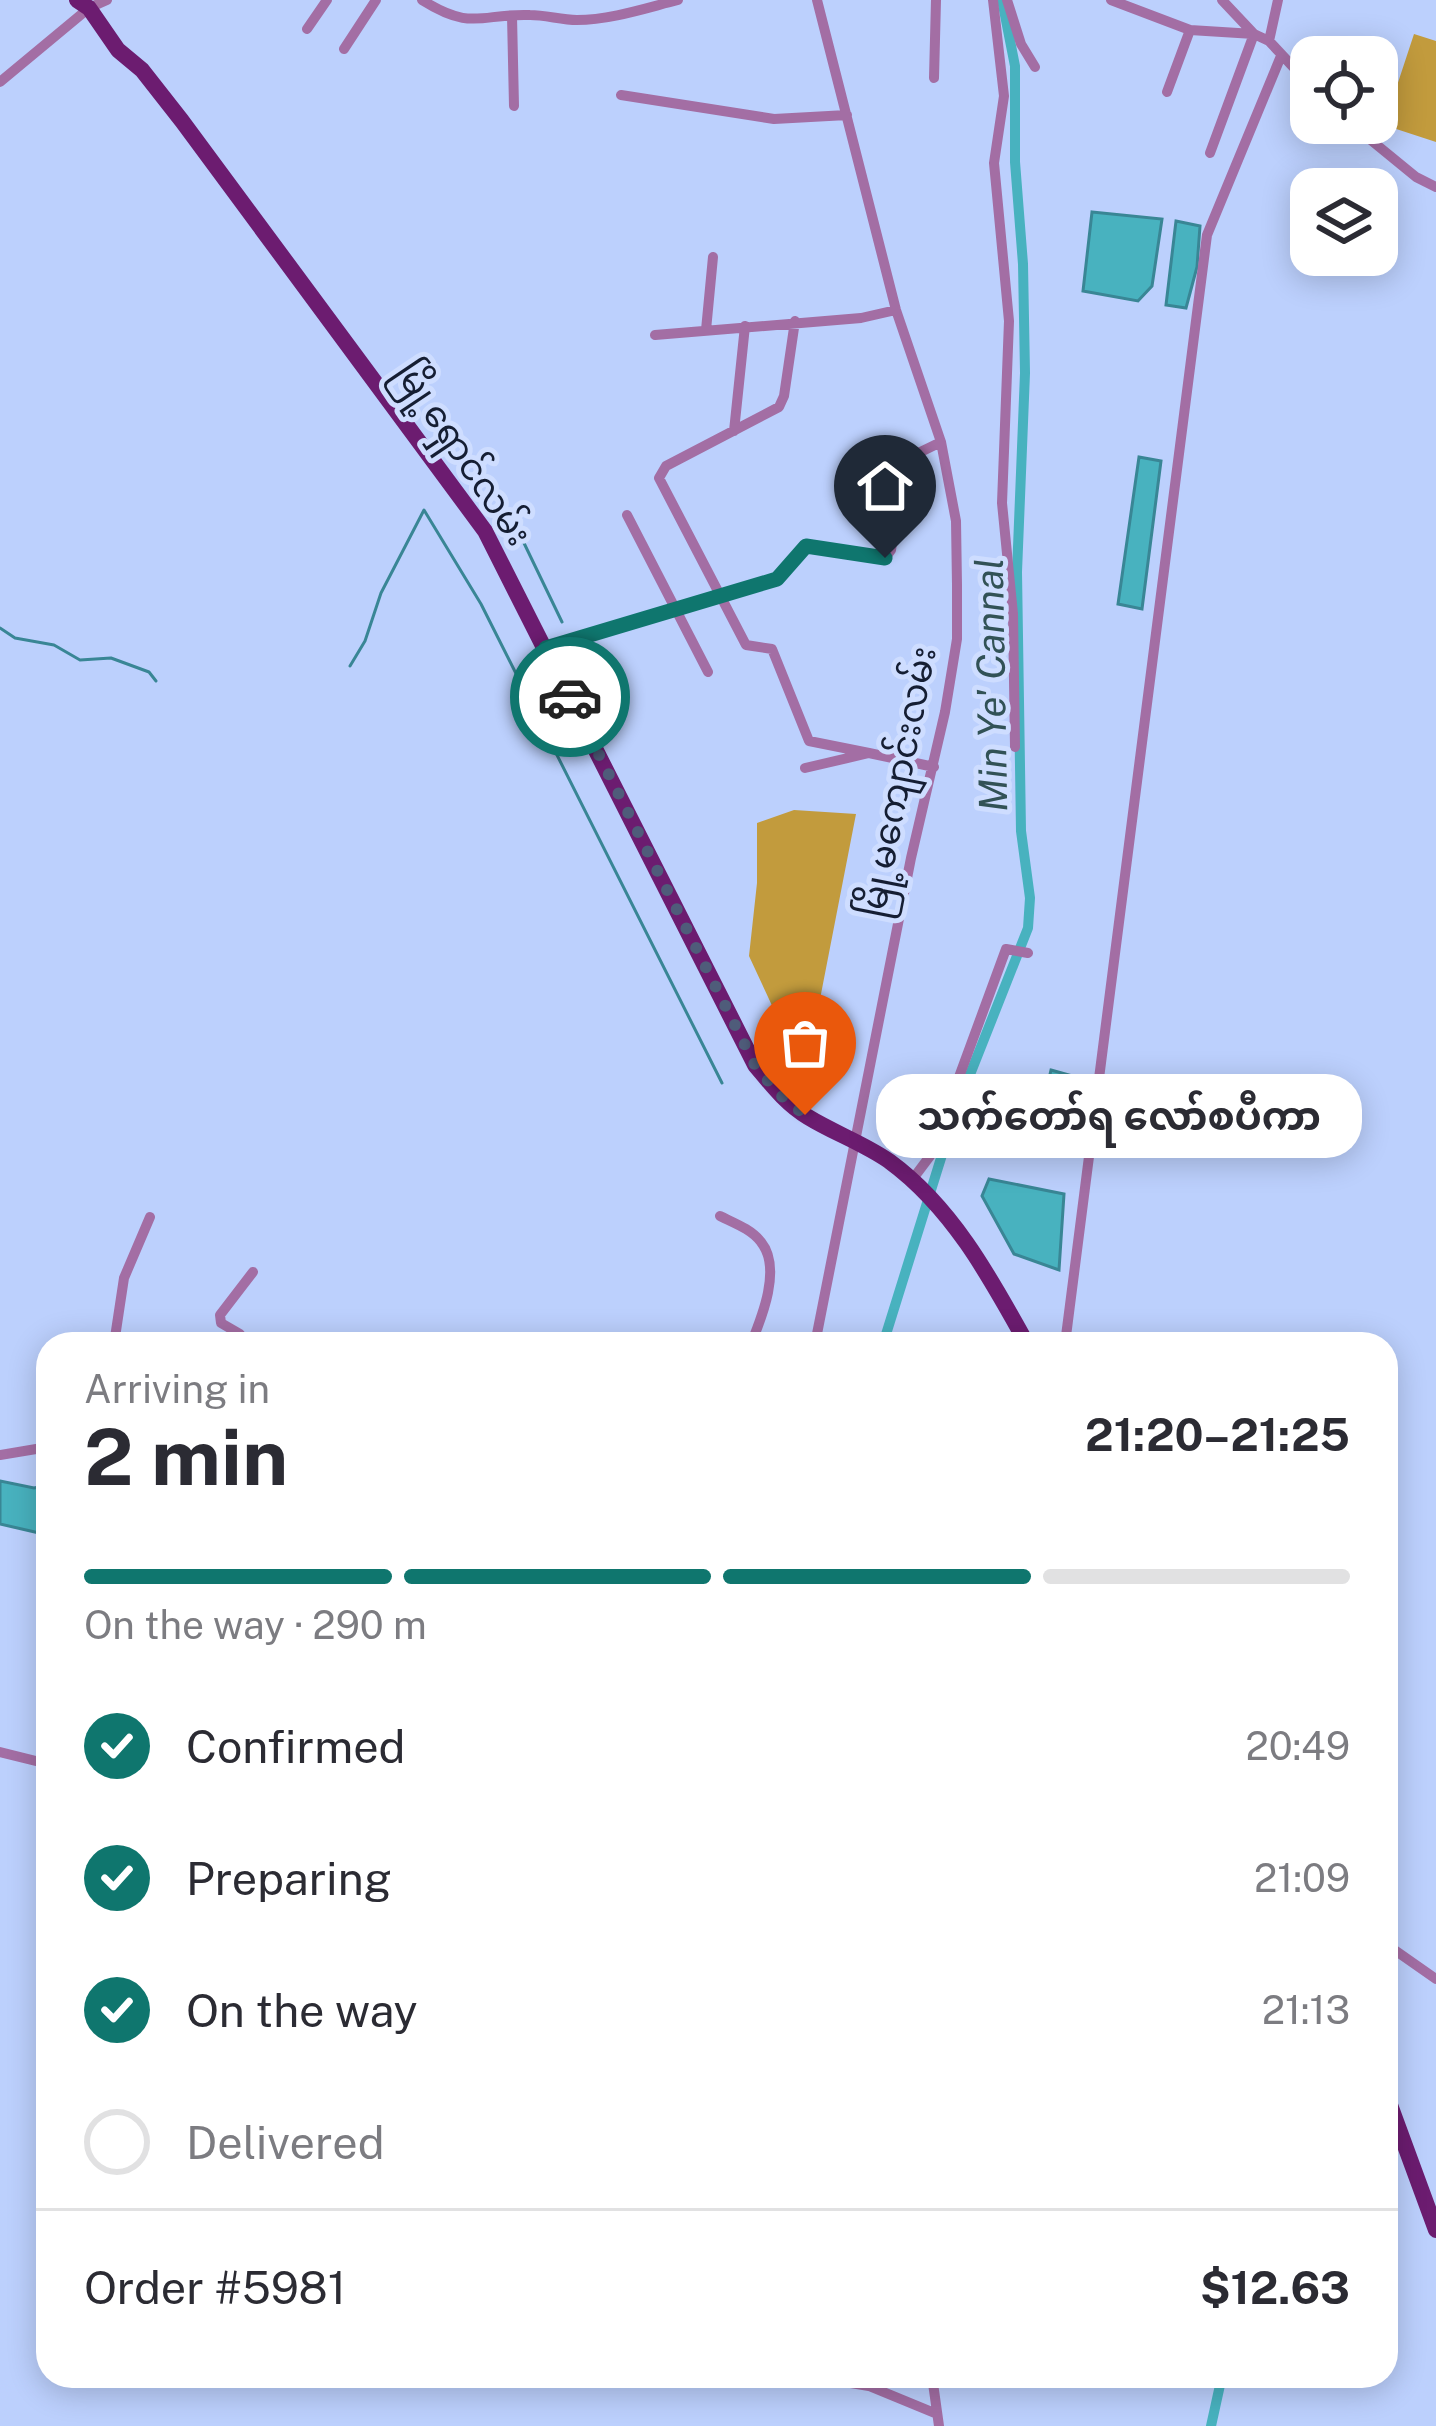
<!DOCTYPE html>
<meta charset="utf-8">
<style>
body{margin:0;font-family:"Public Sans","Noto Sans Myanmar",sans-serif;background:#f2f2f3;color:#2b2b33;height:100vh;display:flex;flex-direction:column;font-size:45px;white-space:nowrap}
*{box-sizing:border-box;margin:0}
p{font-size:39px;color:#7c7c81}
.icon{flex:none;width:66px;height:66px;fill:none;stroke:currentColor;stroke-width:2;stroke-linecap:round;stroke-linejoin:round}
.map{position:relative;flex:1;overflow:hidden}
.panel{position:absolute;left:36px;top:1332px;width:1362px;height:1056px;display:flex;flex-direction:column;background:#fff;border-radius:36px;box-shadow:0 6px 30px #0003}
.panel>*{flex:none}
.buttons{position:absolute;left:1290px;top:36px;display:grid;gap:24px}
.buttons a{display:grid;place-items:center;width:108px;height:108px;border-radius:24px;background:#fff;box-shadow:0 6px 30px #0003;font-size:60px}
.pin{position:absolute;display:grid;place-items:center;width:102px;height:102px;color:#fff;margin:-123px -51px;border-radius:50% 50% 50% 0;rotate:-45deg;box-shadow:0 0 12px #0007}
.pin .icon{rotate:45deg}
.courier{position:absolute;display:grid;place-items:center;width:120px;height:120px;margin:-60px;border:9px solid #0f766e;border-radius:50%;background:#fff;color:#222;box-shadow:0 3px 15px #0007}
.bubble{position:absolute;height:84px;border-radius:36px;background:#fff;box-shadow:0 6px 30px #0003;font-size:39px;font-weight:700;line-height:84px;text-align:center}
.head em{font-style:normal;font-weight:700}
.head div{display:flex;flex-direction:column-reverse}
.head{display:flex;align-items:center;justify-content:space-between;height:204px;padding:0 48px}
h1{font-size:78px;font-weight:700;line-height:90px}
.bar{display:grid;grid-template-columns:repeat(4,1fr);gap:18px 12px;align-content:center;height:144px;padding:0 48px}
.bar i{height:15px;border-radius:9px;background:#e1e1e2}
.bar .selected{background:#0f766e}
.bar p{grid-column:span 4}
.line{display:flex;align-items:center;gap:30px;padding:0 48px;border-top:3px solid #e1e1e2}
.line div{flex:1}
ol{padding:0 48px;list-style:none}
li{display:flex;align-items:center;gap:36px;height:132px}
li p{margin-inline-start:auto}
li .icon{padding:12px;border-radius:50%;background:#0f766e;color:#fff;stroke-width:4}
li:last-child{color:#7c7c81}
li i{width:66px;height:66px;border:6px solid #e1e1e2;border-radius:50%}
.map>svg:first-child{display:block}
.green{fill:#c29b3d}
.water{fill:#48b2bf;stroke:#398695;stroke-width:3}
.lines{fill:none;stroke-linecap:round;stroke-linejoin:round}
.stream{stroke:#398695;stroke-width:3}
.canal{stroke:#48b2bf;stroke-width:10}
.street{stroke:#a36ea4;stroke-width:10}
.primary{stroke:#6c1c70;stroke-width:16}
.done{stroke:#4f5c7a;stroke-width:12;stroke-dasharray:0 21.6}
.route{stroke:#0f766e;stroke-width:15}
.labels{text-anchor:middle;stroke-width:10;stroke-linejoin:round;paint-order:stroke}
.street-label{font-size:36px;fill:#151e33;stroke:#ceddff}
.water-label{font-size:39px;font-style:italic;fill:#325256;stroke:#ceddff}
</style>
<div class="map">
<svg width="1436" height="2426" viewBox="0 0 1436 2426">
<rect width="100%" height="100%" fill="#bcd0fd"/>
<path class="green" d="M1414,34L1436,41V142L1384,125Z
M794,810L856,814L814,1030L787,1038L749,956L757,883V823Z"/>
<path class="water" d="M1092,212L1162,219L1152,286L1138,301L1083,291Z
M1176,221L1200,226L1197,267L1186,308L1166,305Z
M1139,457L1161,461L1142,609L1118,604Z
M1051,1070L1087,1080L1076,1126L1041,1112Z
M989,1179L1064,1194L1059,1270L1014,1254L982,1196Z
M0,1481L34,1488L48,1485V1535L0,1524Z"/>
<g class="lines">
<path class="stream" d="M505,514L516,530
M523,541L562,622
M0,628L15,638L54,645L80,660L111,658L149,672L156,681
M350,666L365,641L381,593L424,510L481,604L722,1083"/>
<path class="canal" d="M883,1344L956,1110L1028,928L1030,898L1021,831L1017,572L1025,373L1023,264L1015,162V66L1002,0
M1211,2426L1222,2376"/>
<path class="street" d="M422,0C473,32 481,13 530,15C546,15 561,20 577,20C610,20 646,8 678,0
M993,0L1004,96L994,163L1009,321L1002,503L1013,614L1015,747
M1007,0L1021,44L1035,67
M1111,0L1190,30L1254,34L1269,41L1311,86
M512,16L514,106
M307,29L327,0
M1269,41L1278,0
M344,49L376,0
M934,78L936,0
M0,82L89,8L107,0
M1167,92L1190,30
M621,95L774,119L847,115
M1350,123L1416,177L1436,187
M1210,153L1254,34L1222,0
M795,321L784,396L779,407L666,466L659,478L746,645L772,649L809,741L869,753
M706,330L713,257
M655,335L861,318L896,310
M734,431L745,326
M627,515L708,672
M546,648L777,579L806,546L885,558L891,550L904,460L941,442
M805,768L869,753L934,767
M912,1180L930,1156L1006,949L1028,953
M720,1216C734,1223 751,1229 761,1242C782,1268 762,1317 751,1344
M114,1344L124,1278L150,1217
M242,1344L240,1334L221,1323L220,1315L253,1272
M815,1344L911,858L945,712L957,639V585L956,521L941,442L896,310L817,0
M1065,1344L1207,235L1281,56
M0,1455L48,1447
M0,1752L48,1764
M1386,1944L1436,1979
M808,2376L869,2386L937,2414
M932,2376L939,2426"/>
<path class="primary" d="M77,0L89,8L118,50L142,70L182,121L485,531L755,1065C771,1084 786,1104 808,1117C834,1133 863,1143 889,1161C952,1207 990,1277 1027,1344
M1386,2094L1436,2230"/>
</g>
<g class="lines">
<path class="done" d="M570,697L755,1065L779,1094L805,1115"/>
<path class="route" d="M570,697L546,648L777,579L806,546L885,558"/>
</g>
<g class="labels">
<g class="street-label">
<text transform="translate(464 453) rotate(56)" y="13">မြို့ရှောင်လမ်း</text>
<text transform="translate(897 782) rotate(-79)" y="13">မြို့မကျောင်းလမ်း</text>
</g>
<g class="water-label">
<text transform="translate(991 685) rotate(-91)" y="14">Min Ye' Cannal</text>
</g>
</g>
</svg>
<div class="buttons">
<a><svg class="icon" aria-label="locate" viewBox="0 0 24 24"><circle cx="12" cy="12" r="6"/><path d="M12 2v4M12 18v4M2 12h4M18 12h4"/></svg></a>
<a><svg class="icon" aria-label="layers" viewBox="0 0 24 24"><path d="M12 4l9 5-9 5-9-5zM3 14l9 5 9-5"/></svg></a>
</div>
<div class="pin" style="left:805px;top:1115px;background:#ea580c"><svg class="icon" aria-label="bag" viewBox="0 0 24 24"><path d="M5 8h14l-1 12H6zM9 8a3 3 0 0 1 6 0"/></svg></div>
<div class="pin" style="left:885px;top:558px;background:#1f2937"><svg class="icon" aria-label="home" viewBox="0 0 24 24"><path d="M3 11l9-7 9 7M6 9v11h12V9"/></svg></div>
<div class="courier" style="left:570px;top:697px"><svg class="icon" aria-label="car" viewBox="0 0 24 24"><path d="M5 17H2v-5l4-1 3-4h7l3 4 3 1v5h-3M9 17h6M6 11h13"/><circle cx="7" cy="17" r="2"/><circle cx="17" cy="17" r="2"/></svg></div>
<div class="bubble" style="left:876px;top:1074px;width:486px">သက်တော်ရ လော်စပီကာ</div>
<section class="panel">
<div class="head"><div><h1>2 min</h1><p>Arriving in</p></div><em>21:20–21:25</em></div>
<div class="bar"><i class="selected"></i><i class="selected"></i><i class="selected"></i><i></i><p>On the way · 290 m</p></div>
<ol>
<li><svg class="icon" aria-label="check" viewBox="0 0 24 24"><path d="M5 12l5 5 9-10"/></svg>Confirmed<p>20:49</p></li>
<li><svg class="icon" aria-label="check" viewBox="0 0 24 24"><path d="M5 12l5 5 9-10"/></svg>Preparing<p>21:09</p></li>
<li><svg class="icon" aria-label="check" viewBox="0 0 24 24"><path d="M5 12l5 5 9-10"/></svg>On the way<p>21:13</p></li>
<li><i></i>Delivered</li>
</ol>
<div class="line" style="height:156px"><div>Order #5981</div><b>$12.63</b></div>
</section>
</div>
